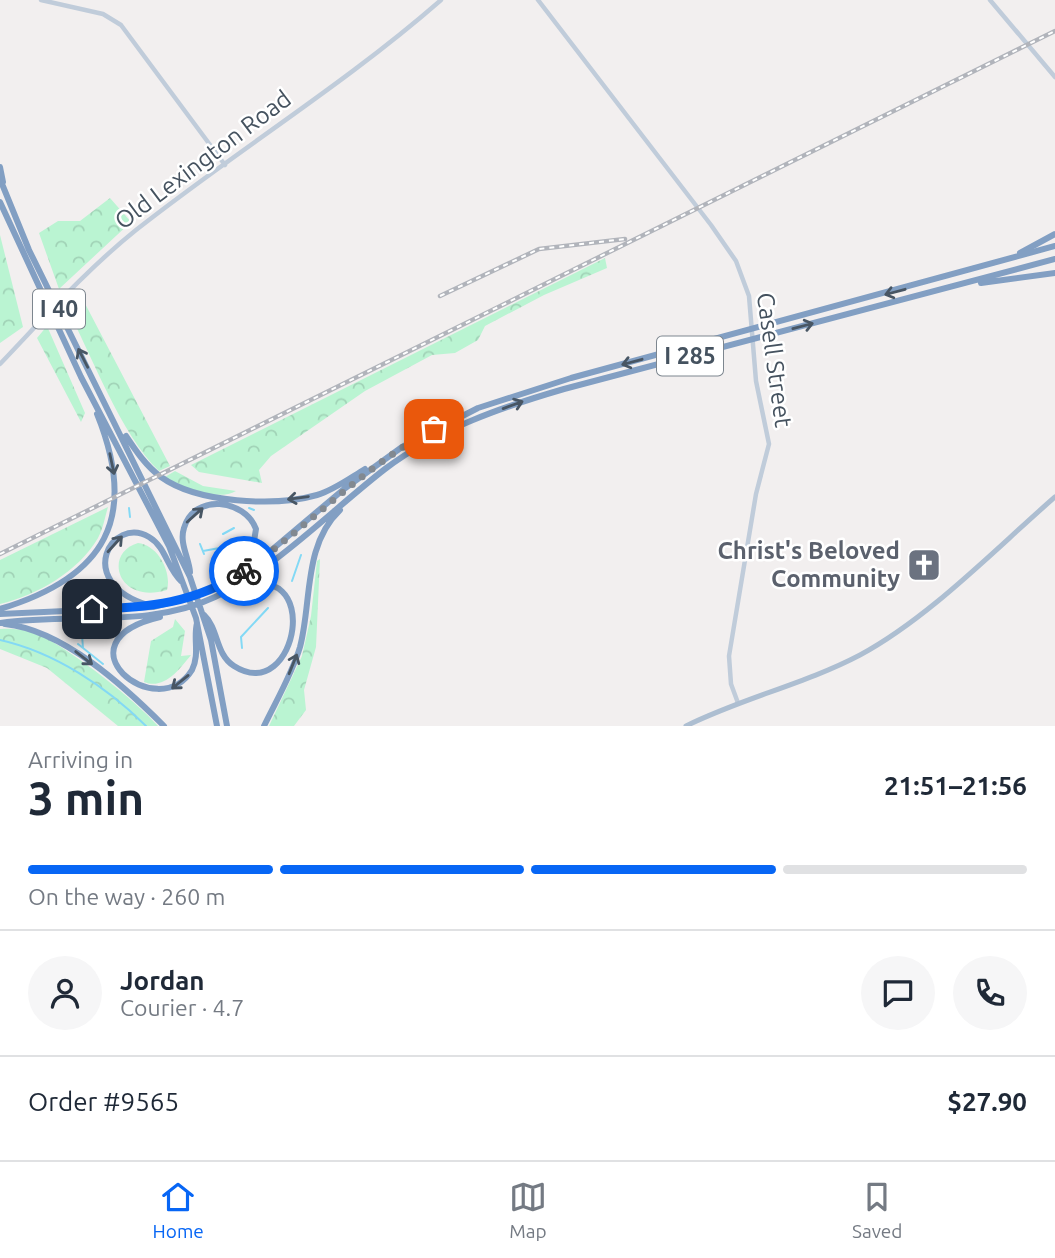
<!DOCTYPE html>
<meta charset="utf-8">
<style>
body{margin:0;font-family:Ubuntu,sans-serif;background:#f6f6f7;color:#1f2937;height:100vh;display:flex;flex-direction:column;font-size:26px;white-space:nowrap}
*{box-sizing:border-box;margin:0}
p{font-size:23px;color:#747a83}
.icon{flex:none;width:38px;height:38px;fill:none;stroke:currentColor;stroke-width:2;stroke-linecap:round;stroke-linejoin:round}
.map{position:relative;height:726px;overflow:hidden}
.details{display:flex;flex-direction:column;background:#fff;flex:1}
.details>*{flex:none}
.pin{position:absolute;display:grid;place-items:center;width:60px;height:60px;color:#fff;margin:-30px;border-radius:14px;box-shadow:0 4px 10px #0006}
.courier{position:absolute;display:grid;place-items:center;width:70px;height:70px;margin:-35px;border:5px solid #0766f5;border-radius:50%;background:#fff;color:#222;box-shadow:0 2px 9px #0007}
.overview em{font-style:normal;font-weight:700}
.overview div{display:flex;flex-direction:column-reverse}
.overview{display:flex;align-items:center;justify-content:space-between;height:119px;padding:0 28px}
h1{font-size:46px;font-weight:700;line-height:52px}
.bar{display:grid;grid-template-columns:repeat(4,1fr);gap:10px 7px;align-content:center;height:84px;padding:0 28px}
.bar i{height:9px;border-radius:5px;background:#e0e1e3}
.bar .current{background:#0766f5}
.bar p{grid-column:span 4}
.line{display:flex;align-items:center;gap:18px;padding:0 28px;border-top:2px solid #e0e1e3}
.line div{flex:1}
.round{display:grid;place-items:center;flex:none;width:74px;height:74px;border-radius:37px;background:#f6f6f7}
.tab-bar{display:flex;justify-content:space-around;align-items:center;height:98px;border-top:2px solid #e0e1e3;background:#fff;font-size:19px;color:#747a83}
.tab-bar a{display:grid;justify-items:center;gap:4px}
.tab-bar .current{color:#0766f5}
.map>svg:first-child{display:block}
.forest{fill:url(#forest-crowns)}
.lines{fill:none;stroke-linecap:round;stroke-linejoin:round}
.stream{stroke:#83d9f5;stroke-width:2}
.secondary{stroke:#c0ccda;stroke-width:4.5}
.primary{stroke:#adbed1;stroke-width:5}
.highway{stroke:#829fc3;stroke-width:6}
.rail-casing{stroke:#b1b4bb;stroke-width:4.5}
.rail{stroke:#fff;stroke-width:2;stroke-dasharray:5;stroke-linecap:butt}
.oneway{stroke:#485664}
.done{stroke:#828991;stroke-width:7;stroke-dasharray:0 12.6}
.route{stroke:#0766f5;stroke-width:9}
.labels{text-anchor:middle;stroke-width:5;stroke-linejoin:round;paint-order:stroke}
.shield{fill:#fff;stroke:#7d868f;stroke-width:2}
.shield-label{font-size:23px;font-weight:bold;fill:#45525f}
.street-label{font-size:24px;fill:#45525f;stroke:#fff}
.worship-label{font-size:24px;font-weight:bold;fill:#5b616d;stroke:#fff;text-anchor:end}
</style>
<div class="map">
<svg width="1055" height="726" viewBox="0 0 1055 726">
<defs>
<pattern id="forest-crowns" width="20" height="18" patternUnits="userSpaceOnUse" patternTransform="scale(1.75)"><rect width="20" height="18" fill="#baf4d2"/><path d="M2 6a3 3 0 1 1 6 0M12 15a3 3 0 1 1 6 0" fill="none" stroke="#a1d3b7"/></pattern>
</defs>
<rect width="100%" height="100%" fill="#f2efef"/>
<path class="forest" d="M110,198L131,222L59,289L39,233L58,221H80Z
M0,235L23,327L0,343Z
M605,258L607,268L544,295L485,326L478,340L455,353L432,355L365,391L271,456L259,470L262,483L199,472L191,465Z
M80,294L170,466L159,471C121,435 91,354 66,306Z
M47,326L85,413L81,422L37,338Z
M175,471L203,486L236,491C217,502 182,487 165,477Z
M108,507C105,517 103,529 98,538C78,572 37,595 0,604V560Z
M138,543C158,545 172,572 167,590C117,605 103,553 138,543Z
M320,559L316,647L304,690L306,710L294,726H269L302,656L311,616L317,561Z
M175,619L185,631L181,656L191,655C179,670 164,690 144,682L151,641L173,627Z
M0,629C14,628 30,630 42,636C74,652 135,700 158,726H118L47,668L0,649Z"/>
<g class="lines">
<path class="stream" d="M129,508L130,517
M249,508L254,510
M223,534L234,528
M200,544L204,554
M203,551L225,547L241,554
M292,581L301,555
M82,635L83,648
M0,640C54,652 107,687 146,726
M78,644L103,664
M242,648L241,637L268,608"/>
<path class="secondary" d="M41,0L103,14L121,25L225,165
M538,0L711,225L736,261L749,296L756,381L769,444L756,494L729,656L731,684L738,703
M990,0L1055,77
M0,364C44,318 86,270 136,230C236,151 345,84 441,0"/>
<path class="primary" d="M686,726C742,698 805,684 860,655C930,617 994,550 1055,497"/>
<path class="highway" d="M0,167L3,182
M0,179L29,250L190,577L211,640L227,726
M0,202L81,377L169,546L196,618L217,726
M1020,253L1055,234
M981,283L1055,273
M126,436C136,451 146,466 161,477C197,503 275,507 317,495C334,490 350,478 365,469
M190,572C189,558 179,543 184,528C194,493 245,499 256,529L252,553L234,574
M148,605C73,582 112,515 149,537C166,547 167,568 181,581
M0,609C106,577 139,518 97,414
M0,614L153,607L194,596L221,585L255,564L344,489L402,447L478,408L571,378L1055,246
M204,615C219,629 215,654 234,666C298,707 325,552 236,590
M160,617C54,642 157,726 192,670C200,654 193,639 197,623
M0,623C71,612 148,629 215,597C274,570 333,509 385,469C438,429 502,407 564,389L1055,259
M5,624C63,630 124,686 164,726
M264,726C276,701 292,674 300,647C312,602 303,545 340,510"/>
<defs>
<path id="rail" d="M440,296L539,249L625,239
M0,554L1055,31"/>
</defs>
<use href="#rail" class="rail-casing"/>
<use href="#rail" class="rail"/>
</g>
<defs><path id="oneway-shaft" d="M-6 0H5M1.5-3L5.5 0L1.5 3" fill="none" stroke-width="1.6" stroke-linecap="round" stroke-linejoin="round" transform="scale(1.75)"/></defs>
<g class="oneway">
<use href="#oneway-shaft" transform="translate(895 292) rotate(165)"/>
<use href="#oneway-shaft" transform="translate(803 326) rotate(-15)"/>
<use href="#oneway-shaft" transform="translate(83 358) rotate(-117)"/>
<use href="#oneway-shaft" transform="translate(632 362) rotate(165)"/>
<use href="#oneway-shaft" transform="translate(513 405) rotate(-20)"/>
<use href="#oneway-shaft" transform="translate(112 464) rotate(78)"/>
<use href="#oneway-shaft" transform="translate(298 498) rotate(172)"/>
<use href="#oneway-shaft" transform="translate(195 515) rotate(-42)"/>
<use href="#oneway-shaft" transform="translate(115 544) rotate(-48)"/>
<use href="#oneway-shaft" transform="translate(84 658) rotate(38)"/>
<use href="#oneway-shaft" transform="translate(293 664) rotate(-68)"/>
<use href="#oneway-shaft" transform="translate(180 682) rotate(141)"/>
</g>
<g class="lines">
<path class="done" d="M244,571C310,526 363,466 434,429"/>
<path class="route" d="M92,609C147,608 197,603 244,571"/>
</g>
<defs>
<symbol id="church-square" viewBox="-11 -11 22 22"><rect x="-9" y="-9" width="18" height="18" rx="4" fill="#6b7280" stroke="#fff"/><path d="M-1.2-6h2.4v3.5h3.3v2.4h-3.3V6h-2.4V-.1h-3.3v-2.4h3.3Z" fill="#fff"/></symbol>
</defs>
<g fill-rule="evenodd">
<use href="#church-square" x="905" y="546" width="38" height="38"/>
</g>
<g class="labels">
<g class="shield">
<rect x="33" y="289.5" width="52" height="39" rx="5"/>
<rect x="657" y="336.5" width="66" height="39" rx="5"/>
</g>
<g class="shield-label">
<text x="59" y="317">I 40</text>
<text x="690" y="364">I 285</text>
</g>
<g class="street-label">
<text transform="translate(203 160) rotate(-37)" y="8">Old Lexington Road</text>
<text transform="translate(774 360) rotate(82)" y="8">Casell Street</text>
</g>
<g class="worship-label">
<text x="900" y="559">Christ's Beloved<tspan x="900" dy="28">Community</tspan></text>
</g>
</g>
</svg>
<div class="pin" style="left:434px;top:429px;background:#ea580c"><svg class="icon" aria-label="bag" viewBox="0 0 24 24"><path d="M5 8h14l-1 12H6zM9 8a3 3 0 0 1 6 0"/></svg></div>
<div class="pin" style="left:92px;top:609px;background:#1f2937"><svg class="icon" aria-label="home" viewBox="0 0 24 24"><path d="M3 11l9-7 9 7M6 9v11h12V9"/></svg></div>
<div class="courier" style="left:244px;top:571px"><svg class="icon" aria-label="bike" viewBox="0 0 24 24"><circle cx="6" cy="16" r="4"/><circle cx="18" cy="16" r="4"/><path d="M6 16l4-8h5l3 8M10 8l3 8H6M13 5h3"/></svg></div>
</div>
<section class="details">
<div class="overview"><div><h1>3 min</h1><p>Arriving in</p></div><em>21:51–21:56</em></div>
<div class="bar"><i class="current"></i><i class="current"></i><i class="current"></i><i></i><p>On the way · 260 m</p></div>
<div class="line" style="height:126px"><a class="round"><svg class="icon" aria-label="person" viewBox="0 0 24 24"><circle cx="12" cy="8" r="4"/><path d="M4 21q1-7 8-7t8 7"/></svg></a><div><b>Jordan</b><p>Courier · 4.7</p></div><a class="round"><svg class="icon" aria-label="chat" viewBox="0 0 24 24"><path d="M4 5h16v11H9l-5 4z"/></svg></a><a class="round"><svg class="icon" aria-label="phone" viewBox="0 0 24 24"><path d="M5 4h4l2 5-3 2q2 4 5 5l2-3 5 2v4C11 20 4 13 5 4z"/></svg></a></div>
<div class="line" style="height:91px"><div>Order #9565</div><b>$27.90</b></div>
</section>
<nav class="tab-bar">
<a class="current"><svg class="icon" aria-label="home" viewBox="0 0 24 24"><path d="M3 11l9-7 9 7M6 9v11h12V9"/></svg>Home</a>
<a><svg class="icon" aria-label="map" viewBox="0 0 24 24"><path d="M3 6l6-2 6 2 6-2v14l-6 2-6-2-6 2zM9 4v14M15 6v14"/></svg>Map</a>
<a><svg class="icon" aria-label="saved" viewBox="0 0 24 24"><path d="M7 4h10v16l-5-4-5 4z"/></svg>Saved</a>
</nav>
